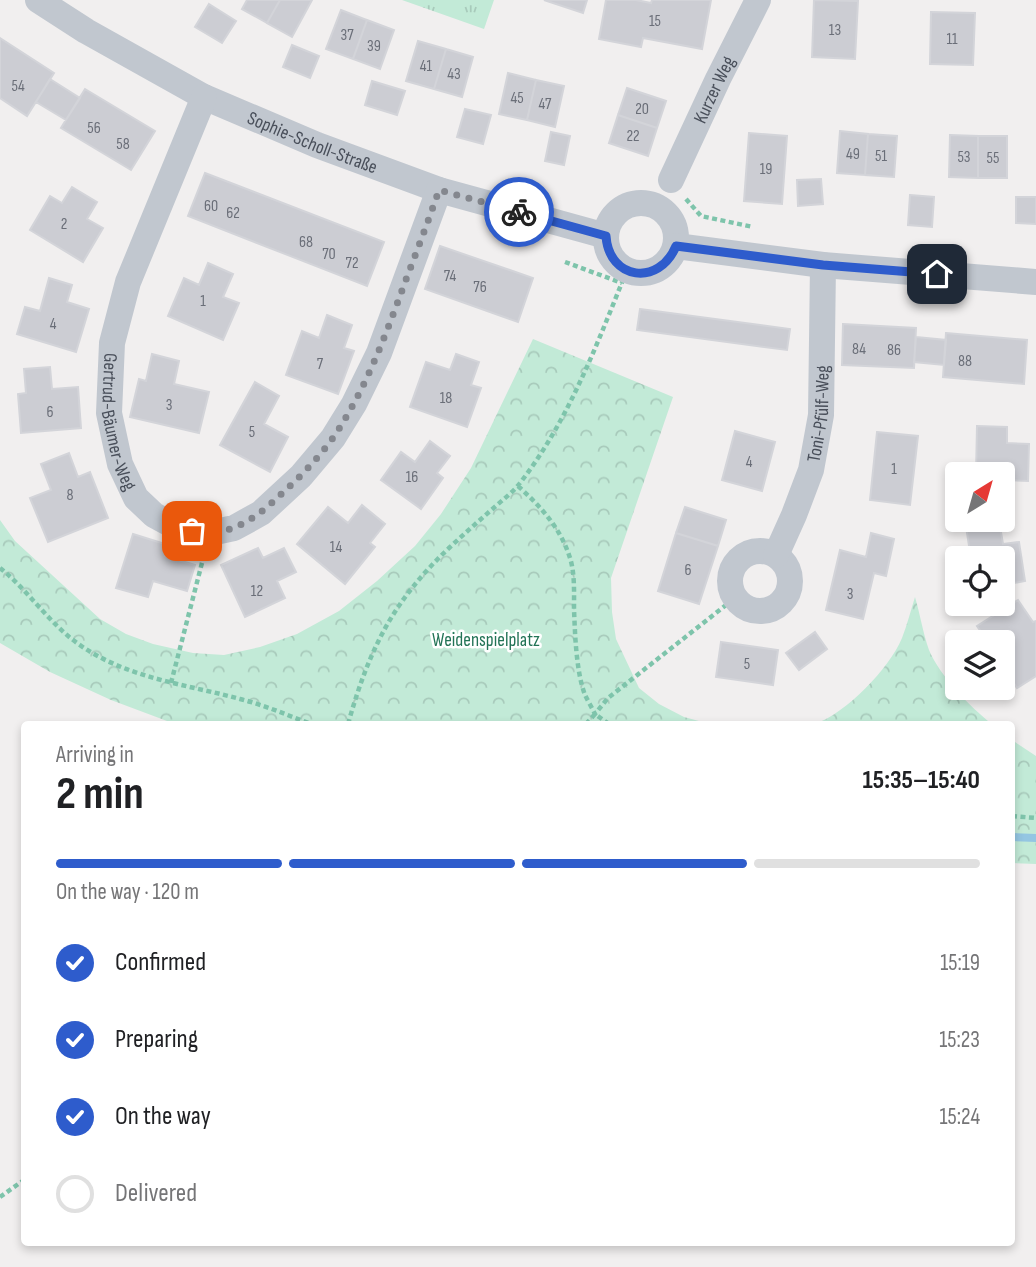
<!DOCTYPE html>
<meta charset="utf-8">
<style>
body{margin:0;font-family:"Sofia Sans Condensed",sans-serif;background:#f6f6f6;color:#202124;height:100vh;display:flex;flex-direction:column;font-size:26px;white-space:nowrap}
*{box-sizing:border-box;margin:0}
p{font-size:23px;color:#757577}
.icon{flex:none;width:38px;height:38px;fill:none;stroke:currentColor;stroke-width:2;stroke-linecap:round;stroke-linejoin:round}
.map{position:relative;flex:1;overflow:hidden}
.side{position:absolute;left:21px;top:721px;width:994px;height:525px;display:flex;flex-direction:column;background:#fff;border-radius:7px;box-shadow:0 4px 10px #0003}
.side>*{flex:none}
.needle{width:46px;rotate:37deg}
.controls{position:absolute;left:945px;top:462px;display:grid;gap:14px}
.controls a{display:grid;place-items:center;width:70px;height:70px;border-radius:7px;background:#fff;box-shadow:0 4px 10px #0003;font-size:35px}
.pin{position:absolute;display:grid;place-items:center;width:60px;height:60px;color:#fff;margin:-30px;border-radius:14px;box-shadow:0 4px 10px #0006}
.courier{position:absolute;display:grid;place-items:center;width:70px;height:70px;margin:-35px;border:5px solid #2e5ccc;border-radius:50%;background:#fff;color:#222;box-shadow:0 2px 9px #0007}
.summary em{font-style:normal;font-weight:700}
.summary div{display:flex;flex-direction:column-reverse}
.summary{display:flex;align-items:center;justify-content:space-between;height:119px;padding:0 35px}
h1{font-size:46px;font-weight:700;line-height:52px}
.bar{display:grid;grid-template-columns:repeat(4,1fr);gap:10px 7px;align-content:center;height:84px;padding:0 35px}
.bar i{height:9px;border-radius:5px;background:#e0e0e0}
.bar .active{background:#2e5ccc}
.bar p{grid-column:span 4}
ol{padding:0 35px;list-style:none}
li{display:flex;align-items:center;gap:21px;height:77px}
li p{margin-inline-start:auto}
li .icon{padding:7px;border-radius:50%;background:#2e5ccc;color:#fff;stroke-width:4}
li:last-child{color:#757577}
li i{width:38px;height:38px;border:4px solid #e0e0e0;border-radius:50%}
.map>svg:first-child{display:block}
.grass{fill:url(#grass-tufts)}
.forest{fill:url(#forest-crowns)}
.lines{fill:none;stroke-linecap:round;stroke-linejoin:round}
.stream{stroke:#94c6e2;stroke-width:8}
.building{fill:#cccdd3;stroke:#d3d4d9;stroke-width:2}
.path{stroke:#7ec4ab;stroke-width:4.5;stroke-dasharray:5 3.5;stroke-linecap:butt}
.minor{stroke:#c1c7cf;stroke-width:26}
.done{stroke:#84878e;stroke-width:7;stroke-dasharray:0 12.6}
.route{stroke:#2e5ccc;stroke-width:9}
.labels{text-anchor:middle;stroke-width:5;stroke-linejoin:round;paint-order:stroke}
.number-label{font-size:16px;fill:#6a6e78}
.street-label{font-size:19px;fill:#494f5a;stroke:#fff}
.park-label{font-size:19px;fill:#227356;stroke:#fff}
</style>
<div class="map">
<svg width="1036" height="1267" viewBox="0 0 1036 1267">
<defs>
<pattern id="grass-tufts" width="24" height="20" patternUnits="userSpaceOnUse" patternTransform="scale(1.75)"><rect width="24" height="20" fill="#c2ead7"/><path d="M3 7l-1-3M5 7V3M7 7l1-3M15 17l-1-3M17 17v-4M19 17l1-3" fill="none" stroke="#a8cabb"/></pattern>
<pattern id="forest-crowns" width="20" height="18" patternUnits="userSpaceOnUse" patternTransform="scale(1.75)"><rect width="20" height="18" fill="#c2ead7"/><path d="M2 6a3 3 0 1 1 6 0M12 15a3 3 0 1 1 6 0" fill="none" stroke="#a8cabb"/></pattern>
</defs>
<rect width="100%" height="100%" fill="#f1efef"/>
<path class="grass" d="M402,0H494L484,29Z"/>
<path class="forest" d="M533,339L673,397L611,578L612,612L616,639L639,688L659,704L684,717L710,724H175L111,700L50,672L0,643V520L15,541L100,619L126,634L153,644L193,653L224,655L260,647L297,634L339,611L377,581L415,546L441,514L471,468Z
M915,597C920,614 923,633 929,650C940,676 970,707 992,724H815C846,713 889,669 902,638C907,625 911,610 915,597Z
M1012,740L1036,756V864L1012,863Z"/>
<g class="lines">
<path class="stream" d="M1012,837L1036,838"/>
</g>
<path class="building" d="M247,0H280L267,23L242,9Z
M280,0H312L292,37L267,23Z
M544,0H587L583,13Z
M606,0H636L651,3L652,0H711L702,49L643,38L641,47L599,39Z
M814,0L858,1L855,59L812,57Z
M209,4L236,21L222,43L195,27Z
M341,10L367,20L353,59L326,49Z
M931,12L975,13L973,65L930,64Z
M367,20L394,30L380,69L353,59Z
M0,38L54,73L27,116L0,98Z
M418,41L446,49L434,89L406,81Z
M292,45L319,56L310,78L283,67Z
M446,49L473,57L462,97L434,89Z
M508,73L536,80L527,120L499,114Z
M50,79L80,98L66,120L36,102Z
M536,80L564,86L555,127L527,120Z
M372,81L405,91L397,115L365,105Z
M627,88L666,101L657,128L618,115Z
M85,89L155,131L131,170L61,128Z
M465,109L491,115L483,144L457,137Z
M618,115L657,128L648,156L609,143Z
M840,131L868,134L865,175L837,173Z
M551,132L570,136L564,165L545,161Z
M749,133L787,136L782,204L744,201Z
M868,134L897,136L894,177L865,175Z
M950,135L978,136V178L949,177Z
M978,136H1007V178H978Z
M205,173L384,242L367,286L188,216Z
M821,179L823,204L798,206L797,180Z
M72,187L97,202L87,219L103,228L83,262L30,230L50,196L62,203Z
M910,195L934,197L932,227L908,225Z
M1016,197H1036V224L1016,223Z
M440,246L533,278L518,322L425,289Z
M208,263L233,274L223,297L239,303L223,340L168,316L184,278L199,285Z
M49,278L72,285L67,302L89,309L76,352L17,334L25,307L40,311Z
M640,309L790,329L787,350L637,330Z
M327,315L352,325L344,348L354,351L338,394L286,375L302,331L319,338Z
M843,324L916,328L914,368L842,365Z
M946,333L1027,340L1024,384L943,377Z
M916,337L946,340L944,365L914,362Z
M152,354L179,361L174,384L209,392L199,433L130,417L139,379L146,381Z
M456,354L479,362L471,385L481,388L467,427L410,407L426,362L450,370Z
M50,367L52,389L78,387L81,428L21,433L18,394L26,393L24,369Z
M255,382L279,396L264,424L288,437L270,472L220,445Z
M977,426L1007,427V443L1029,444L1028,481L1003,480V474H976Z
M735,431L775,442L762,491L722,480Z
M877,432L918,436L910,505L870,500Z
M430,441L450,456L437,473L443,478L421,509L381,480L401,452L415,462Z
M69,453L78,477L90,472L108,518L48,542L30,498L51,490L41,464Z
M362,505L385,524L370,543L375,547L345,584L297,544L328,507L348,523Z
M685,507L726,520L718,546L676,533Z
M965,520H999L1003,544L1019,542L1025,581L1003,585V558H957V591L954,592L948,555L970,552Z
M676,533L718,546L699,604L658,591Z
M871,533L894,539L886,576L874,573L863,619L826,610L840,550L866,557Z
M133,534L168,545L165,556L195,565L187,591L153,581L148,597L116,588Z
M258,548L263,558L284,548L296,572L277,581L285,598L245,617L221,565Z
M1018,600L1033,622L1036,621V676L1017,688L1003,666V642H988L977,626Z
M815,632L827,649L799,670L786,653Z
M721,642L778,650L773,685L716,677Z"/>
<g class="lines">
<path class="path" d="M686,199L701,216L753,227
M565,262L622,283
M518,486C540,506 559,526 569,555C575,571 574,591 574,609C575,634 576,671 585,695C588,701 592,708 595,714L608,698L735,598
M0,568C28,590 48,622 77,643C125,678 185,684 240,699C264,705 287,715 311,724
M171,683L203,559
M348,724C369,650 392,602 449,548C465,533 481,519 497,505C505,498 514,491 520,483C569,420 597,344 627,270
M586,724L595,714L609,724
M1012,816L1036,818
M0,1197L24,1180"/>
<g class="minor">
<path id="s1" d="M38,0L86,31L204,97L317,145L439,190L606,236"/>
<path id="s2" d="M204,97L128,282L112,343L109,413L120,464L136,498L154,515L178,528L206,534L234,528L261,513L301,476L333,438L354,404L379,353L439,190"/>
<path id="s3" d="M671,180L718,79L758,0"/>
<circle cx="641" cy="238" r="35"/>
<path d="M676,246L823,265L1036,282"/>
<circle cx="760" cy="581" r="30"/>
<path id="s4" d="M776,555L794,515L811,470L821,415L823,265"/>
</g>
</g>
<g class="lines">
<path class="done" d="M192,531C225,539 254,520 277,498C298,479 319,458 335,435C366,388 385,337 404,285C416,253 428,222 439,190L519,212"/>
<path class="route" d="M519,212L606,236C609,280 659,287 676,246L823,265L937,274"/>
</g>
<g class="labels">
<g class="number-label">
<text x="655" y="26">15</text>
<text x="835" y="35">13</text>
<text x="347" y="40">37</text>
<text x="952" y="44">11</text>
<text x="374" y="51">39</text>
<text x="426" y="71">41</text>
<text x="454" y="79">43</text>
<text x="18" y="91">54</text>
<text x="517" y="103">45</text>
<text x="545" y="109">47</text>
<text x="642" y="114">20</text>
<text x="94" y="133">56</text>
<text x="633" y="141">22</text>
<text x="123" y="149">58</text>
<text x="853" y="159">49</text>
<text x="881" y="161">51</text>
<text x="964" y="162">53</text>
<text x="993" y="163">55</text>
<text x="766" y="174">19</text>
<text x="211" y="211">60</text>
<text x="233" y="218">62</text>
<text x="64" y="229">2</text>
<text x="306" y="247">68</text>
<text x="329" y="259">70</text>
<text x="352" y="268">72</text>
<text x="450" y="281">74</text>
<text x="480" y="292">76</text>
<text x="203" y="306">1</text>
<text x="53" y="329">4</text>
<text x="859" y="354">84</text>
<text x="894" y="355">86</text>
<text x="965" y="366">88</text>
<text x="320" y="369">7</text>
<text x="446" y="403">18</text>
<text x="169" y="410">3</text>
<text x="50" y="417">6</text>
<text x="252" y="437">5</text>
<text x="749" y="467">4</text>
<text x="894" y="474">1</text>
<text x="412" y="482">16</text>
<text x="70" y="500">8</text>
<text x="336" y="552">14</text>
<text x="688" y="575">6</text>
<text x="257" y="596">12</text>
<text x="850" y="599">3</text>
<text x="747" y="669">5</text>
</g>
<g class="street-label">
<text dy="7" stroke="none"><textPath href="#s3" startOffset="100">Kurzer Weg</textPath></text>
<text dy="7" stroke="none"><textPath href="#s1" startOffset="310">Sophie-Scholl-Straße</textPath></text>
<text dy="7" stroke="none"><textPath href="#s4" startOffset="149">Toni-Pfülf-Weg</textPath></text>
<text dy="7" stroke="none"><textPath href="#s2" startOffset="343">Gertrud-Bäumer-Weg</textPath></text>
</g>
<g class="park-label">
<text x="486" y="646">Weidenspielplatz</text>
</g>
</g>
</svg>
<div class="controls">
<a><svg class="needle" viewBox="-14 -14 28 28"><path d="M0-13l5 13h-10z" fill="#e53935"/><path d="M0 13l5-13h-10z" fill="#757577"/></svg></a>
<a><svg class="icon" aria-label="locate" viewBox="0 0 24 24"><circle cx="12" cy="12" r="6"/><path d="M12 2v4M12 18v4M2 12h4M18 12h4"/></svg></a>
<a><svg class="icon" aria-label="layers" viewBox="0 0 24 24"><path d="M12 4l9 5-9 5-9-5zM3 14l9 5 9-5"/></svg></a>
</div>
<div class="pin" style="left:192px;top:531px;background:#ea580c"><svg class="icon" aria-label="bag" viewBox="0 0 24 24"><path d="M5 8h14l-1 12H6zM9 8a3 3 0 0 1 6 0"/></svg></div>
<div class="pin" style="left:937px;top:274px;background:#1f2937"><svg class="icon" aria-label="home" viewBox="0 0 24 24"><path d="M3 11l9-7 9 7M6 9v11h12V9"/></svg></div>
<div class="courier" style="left:519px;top:212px"><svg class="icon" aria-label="bike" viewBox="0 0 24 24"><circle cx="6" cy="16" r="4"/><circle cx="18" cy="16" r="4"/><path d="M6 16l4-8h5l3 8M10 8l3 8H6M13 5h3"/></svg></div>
<section class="side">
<div class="summary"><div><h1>2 min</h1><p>Arriving in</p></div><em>15:35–15:40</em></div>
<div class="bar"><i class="active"></i><i class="active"></i><i class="active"></i><i></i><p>On the way · 120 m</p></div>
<ol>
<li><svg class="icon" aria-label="check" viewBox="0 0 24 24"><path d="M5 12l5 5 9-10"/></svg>Confirmed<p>15:19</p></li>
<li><svg class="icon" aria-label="check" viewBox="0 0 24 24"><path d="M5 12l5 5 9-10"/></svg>Preparing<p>15:23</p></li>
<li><svg class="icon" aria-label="check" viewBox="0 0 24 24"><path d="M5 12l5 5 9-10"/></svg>On the way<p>15:24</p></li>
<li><i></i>Delivered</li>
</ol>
</section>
</div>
